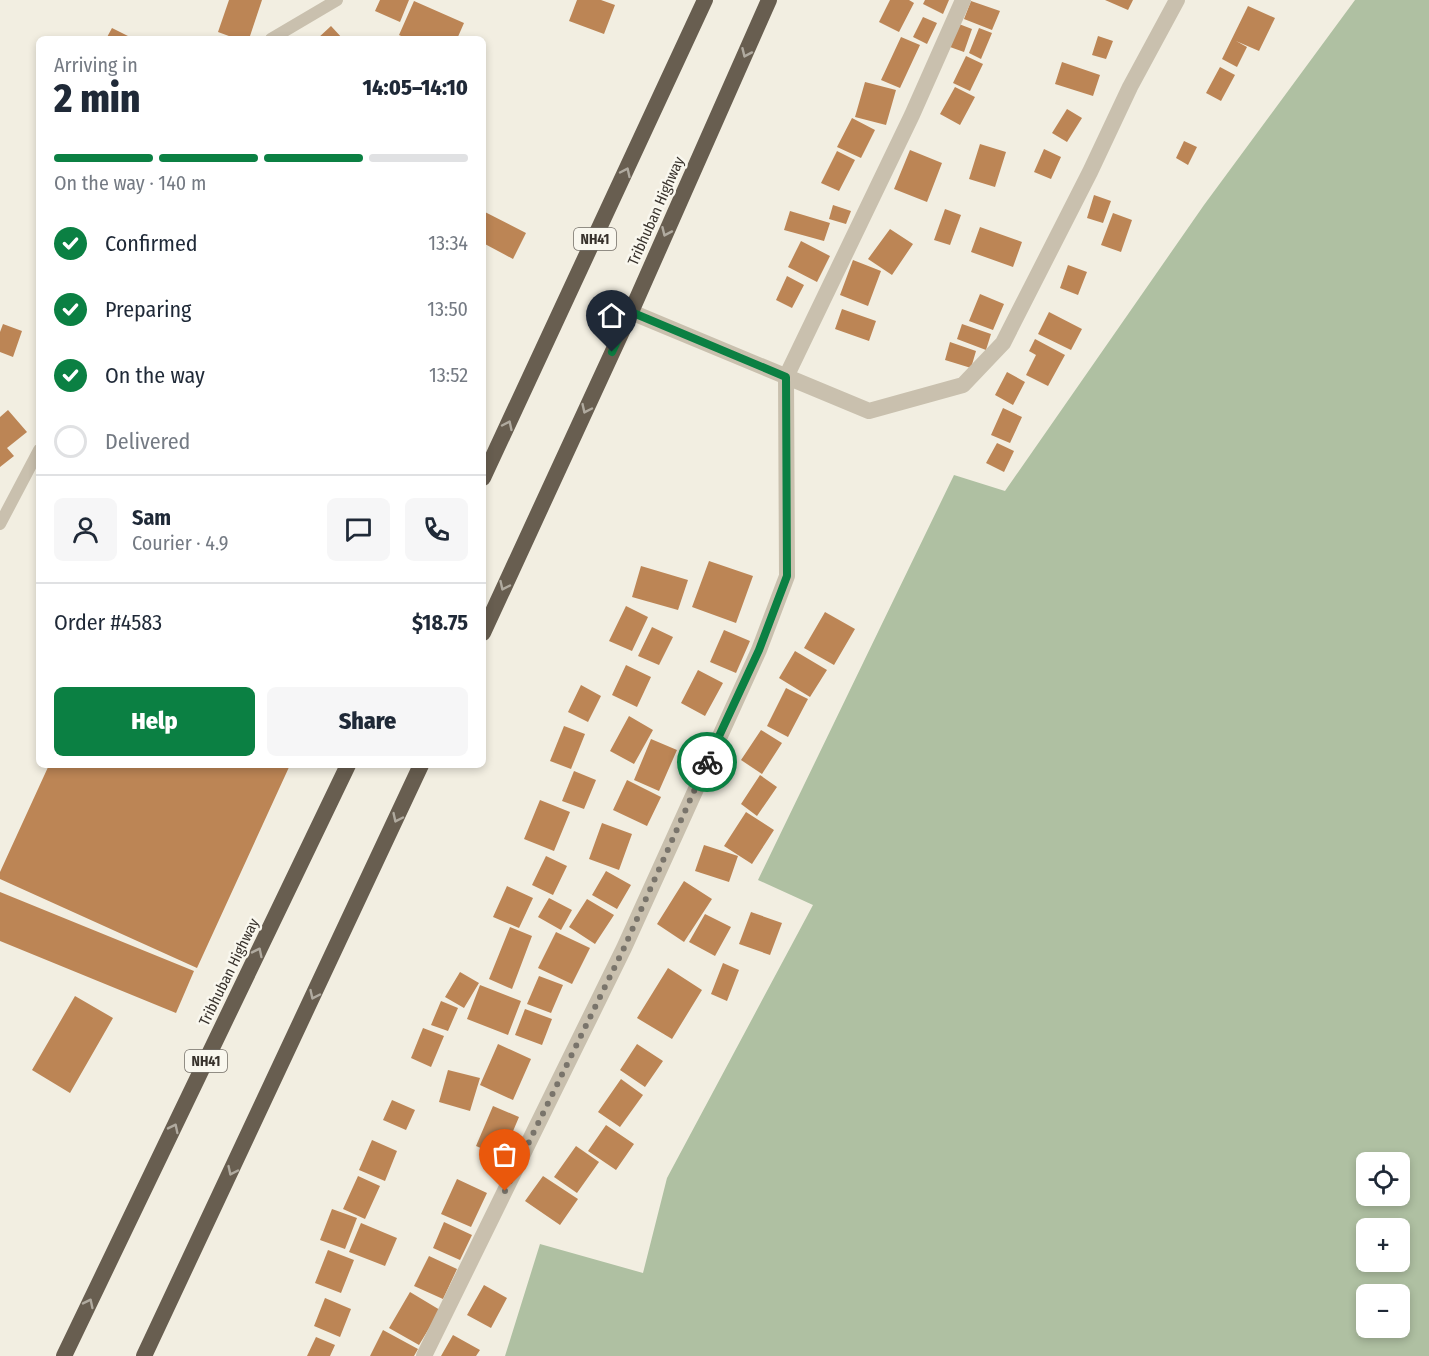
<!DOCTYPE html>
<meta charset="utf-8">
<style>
body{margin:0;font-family:"Fira Sans Condensed",sans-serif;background:#f6f6f7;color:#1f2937;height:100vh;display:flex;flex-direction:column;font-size:22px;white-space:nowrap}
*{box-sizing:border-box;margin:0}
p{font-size:20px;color:#747a83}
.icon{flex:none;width:33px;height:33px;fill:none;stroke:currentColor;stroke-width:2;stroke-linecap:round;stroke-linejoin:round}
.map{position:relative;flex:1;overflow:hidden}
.sheet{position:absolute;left:36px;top:36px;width:450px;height:732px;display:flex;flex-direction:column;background:#fff;border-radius:9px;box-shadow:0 3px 9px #0003}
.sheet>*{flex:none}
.tools{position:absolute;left:1356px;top:1152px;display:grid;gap:12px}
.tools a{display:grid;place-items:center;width:54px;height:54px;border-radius:9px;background:#fff;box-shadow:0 3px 9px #0003;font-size:30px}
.pin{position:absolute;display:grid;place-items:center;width:51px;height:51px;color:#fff;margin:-62px -26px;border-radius:50% 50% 50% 0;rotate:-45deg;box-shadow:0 0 6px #0007}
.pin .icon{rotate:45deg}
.courier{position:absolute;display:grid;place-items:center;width:60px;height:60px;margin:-30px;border:4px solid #0b8043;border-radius:50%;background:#fff;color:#222;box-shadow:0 2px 8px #0007}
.summary em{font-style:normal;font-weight:800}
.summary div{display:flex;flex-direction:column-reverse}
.summary{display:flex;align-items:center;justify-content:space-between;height:102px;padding:0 18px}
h1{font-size:39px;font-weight:800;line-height:45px}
.bar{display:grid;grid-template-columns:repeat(4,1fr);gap:9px 6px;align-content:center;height:72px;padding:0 18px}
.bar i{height:8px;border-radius:4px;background:#e0e1e3}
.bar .on{background:#0b8043}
.bar p{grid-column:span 4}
.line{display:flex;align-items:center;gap:15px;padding:0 18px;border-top:2px solid #e0e1e3}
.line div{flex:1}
.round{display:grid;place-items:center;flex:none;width:63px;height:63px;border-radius:9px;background:#f6f6f7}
ol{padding:0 18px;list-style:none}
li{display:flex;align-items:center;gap:18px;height:66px}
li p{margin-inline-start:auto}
li .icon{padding:6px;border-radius:50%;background:#0b8043;color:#fff;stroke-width:4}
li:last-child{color:#747a83}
li i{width:33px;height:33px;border:3px solid #e0e1e3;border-radius:50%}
.action{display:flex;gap:12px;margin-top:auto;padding:12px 18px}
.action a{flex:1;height:69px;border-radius:9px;background:#0b8043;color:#fff;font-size:24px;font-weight:800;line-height:69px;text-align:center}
.action a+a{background:#f6f6f7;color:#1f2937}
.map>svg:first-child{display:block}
.green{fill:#afc0a2;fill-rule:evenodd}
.building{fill:#bc8555}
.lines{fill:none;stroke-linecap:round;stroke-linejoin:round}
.service{stroke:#c9c0ae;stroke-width:12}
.minor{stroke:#c9c0ae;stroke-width:16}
.trunk{stroke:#685e50;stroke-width:16}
.oneway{stroke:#b0aa9f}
.done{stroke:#79746b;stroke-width:6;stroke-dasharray:0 10.8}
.route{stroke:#0b8043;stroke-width:8}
.labels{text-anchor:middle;stroke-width:5;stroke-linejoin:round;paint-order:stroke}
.shield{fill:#f9f7ee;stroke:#726d66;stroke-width:1.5}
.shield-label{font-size:14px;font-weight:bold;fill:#38322c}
.street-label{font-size:15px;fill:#38322c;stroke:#f9f7ee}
</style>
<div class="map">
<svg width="1429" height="1356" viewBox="0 0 1429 1356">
<rect width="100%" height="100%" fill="#f2eee1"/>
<path class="green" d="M1355,0H1429V1356H505L540,1244L643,1273L667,1178L813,905L758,880L954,475L1005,491L1204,205ZM1366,1162H1400V1196H1366ZM1366,1228H1400V1262H1366ZM1366,1294H1400V1328H1366Z"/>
<path class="building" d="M229,0H262L249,39H237L218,32Z
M380,0H409L400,22L375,11Z
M577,0H601L615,5L604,34L569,21Z
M890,0H909L914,3L899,32L879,22Z
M925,0H949L943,14L923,4Z
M1105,0H1133L1128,10Z
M414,1L464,23L457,39H407L399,35Z
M971,1L1000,11L992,30L964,19Z
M1248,6L1275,18L1259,51L1236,41L1247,47L1237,67L1222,59Z
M923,17L937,23L927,44L913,37Z
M959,24L972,29L964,52L950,47Z
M331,26L343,39H317Z
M112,28L134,39H106Z
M979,28L992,33L981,59L969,53Z
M1098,36L1113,41L1106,59L1092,55Z
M901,37L920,45L900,88L881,80Z
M966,56L983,64L970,91L953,83Z
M1062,62L1100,75L1093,96L1055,84Z
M1220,67L1235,75L1221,101L1206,93Z
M865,82L896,90L886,125L855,117Z
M955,87L975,97L960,125L940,114Z
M1067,109L1082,118L1067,142L1052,133Z
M852,118L875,130L861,158L837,147Z
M1184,141L1197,147L1188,165L1176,158Z
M980,144L1006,152L995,187L969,179Z
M1044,149L1061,157L1051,179L1034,172Z
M910,150L942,163L927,202L894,189Z
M837,151L855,160L839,191L821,183Z
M1094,195L1111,201L1103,223L1087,218Z
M833,205L851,211L846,224L829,219Z
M945,209L961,215L950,245L934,240Z
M483,211L526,233L513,259L483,243Z
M790,211L830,223L824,241L784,230Z
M1113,213L1132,220L1121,252L1101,245Z
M980,227L1022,242L1013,267L971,252Z
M890,229L913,244L892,275L868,259Z
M801,241L830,256L817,282L788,267Z
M853,260L881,271L868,306L840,295Z
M1068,265L1087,272L1078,295L1060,288Z
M787,276L804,285L792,308L776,300Z
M980,294L1004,304L993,330L969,321Z
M842,309L876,321L869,341L835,329Z
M1049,312L1082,329L1071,350L1038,334Z
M3,324L22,331L13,357L0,352V332Z
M962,324L991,334L986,350L957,339Z
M1035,339L1065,355L1048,386L1026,375L1036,355L1029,351Z
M950,342L976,351L971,368L945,360Z
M1007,372L1025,382L1013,405L995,395Z
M1003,408L1022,417L1010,443L991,435Z
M8,410L27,432L7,448L14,456L0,467V417Z
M997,443L1014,451L1004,472L986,463Z
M709,561L753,576L736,623L692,607Z
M641,566L688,580L678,610L632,597Z
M626,606L648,617L632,651L609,641Z
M825,612L855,629L834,665L804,648Z
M652,627L673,637L659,665L638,656Z
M724,630L750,641L736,673L710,662Z
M795,651L827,670L810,697L779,678Z
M626,665L651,677L637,707L612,695Z
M698,670L723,683L705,716L681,703Z
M581,685L601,696L588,722L568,712Z
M786,688L808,699L788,737L767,726Z
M629,716L653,730L634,764L610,751Z
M564,726L585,734L571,769L550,761Z
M761,730L782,743L762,774L741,760Z
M651,739L677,750L659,791L634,780Z
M49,765H290L197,968L0,879V872Z
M574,771L596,780L584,809L562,801Z
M760,775L777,787L757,816L741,804Z
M627,780L661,797L647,826L613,810Z
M540,800L570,812L554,851L524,839Z
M746,812L774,830L752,864L724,846Z
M602,823L632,834L619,870L589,859Z
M704,845L738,856L729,882L695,871Z
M546,856L567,866L553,895L532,885Z
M606,871L631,885L617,909L592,895Z
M684,881L712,899L684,942L657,924Z
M507,886L533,898L519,928L493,917Z
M0,892L194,971L176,1013L0,941Z
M549,898L572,910L561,930L538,917Z
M587,899L614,915L595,944L569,927Z
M751,912L782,923L770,955L739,944Z
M705,914L731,927L715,956L689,942Z
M510,927L532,936L512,989L489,979Z
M556,932L590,948L572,984L538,968Z
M723,963L739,970L727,1001L711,994Z
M668,968L702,990L672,1039L637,1018Z
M460,972L479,983L464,1008L445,997Z
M539,976L563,985L551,1013L527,1004Z
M480,985L521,1001L508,1035L467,1019Z
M75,996L113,1018L70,1093L32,1070Z
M441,1001L458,1008L448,1031L431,1025Z
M525,1009L552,1019L542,1045L515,1035Z
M423,1028L444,1036L431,1067L411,1058Z
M498,1044L531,1059L513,1100L480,1085Z
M637,1044L663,1061L645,1087L620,1070Z
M448,1070L480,1078L470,1111L439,1102Z
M621,1079L643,1095L620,1127L598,1112Z
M392,1100L415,1110L406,1130L383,1120Z
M493,1106L519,1117L502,1157L476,1146Z
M606,1125L634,1144L616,1170L588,1151Z
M372,1140L397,1151L385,1181L359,1170Z
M576,1146L599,1162L577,1193L554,1177Z
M358,1176L380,1186L365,1219L343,1209Z
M543,1176L578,1199L560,1225L525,1201Z
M457,1179L487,1193L471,1227L441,1214Z
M332,1209L357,1218L345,1249L320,1240Z
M444,1222L472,1235L460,1260L433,1248Z
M361,1223L397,1238L385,1266L349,1252Z
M328,1250L354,1260L341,1293L315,1283Z
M429,1256L457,1269L443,1299L414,1286Z
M484,1285L507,1298L491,1328L467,1315Z
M410,1292L440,1310L419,1345L389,1328Z
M325,1298L351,1309L340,1337L314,1326Z
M383,1330L418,1349L414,1356H370Z
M453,1335L480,1350L476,1356H441Z
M316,1337L335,1345L330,1356H307Z"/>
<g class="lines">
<path class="service" d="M271,39L337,0
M0,524L39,450"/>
<path class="minor" d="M631,312L869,411L963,385L1003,343L1090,172L1130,87L1177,0
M424,1356L624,948L759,650L787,576L786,377L912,115L963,0"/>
<path class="trunk" d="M483,478L705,0
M483,633L631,312L769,0
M64,1356L348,765
M144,1356L421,765"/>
</g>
<defs><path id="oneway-chevron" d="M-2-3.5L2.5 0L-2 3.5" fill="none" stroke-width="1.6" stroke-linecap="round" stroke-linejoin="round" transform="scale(1.5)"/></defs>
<g class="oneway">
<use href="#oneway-chevron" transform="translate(746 53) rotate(114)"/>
<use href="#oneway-chevron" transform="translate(626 172) rotate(-65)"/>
<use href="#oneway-chevron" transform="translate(666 232) rotate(114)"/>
<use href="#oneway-chevron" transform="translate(586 409) rotate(115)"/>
<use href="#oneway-chevron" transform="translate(508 425) rotate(-65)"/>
<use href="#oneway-chevron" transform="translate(504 586) rotate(115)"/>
<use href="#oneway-chevron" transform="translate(397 818) rotate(115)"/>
<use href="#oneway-chevron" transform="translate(258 952) rotate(-64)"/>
<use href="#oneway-chevron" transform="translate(314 995) rotate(115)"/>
<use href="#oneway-chevron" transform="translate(174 1128) rotate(-64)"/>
<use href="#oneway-chevron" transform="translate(232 1171) rotate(115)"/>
<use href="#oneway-chevron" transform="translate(89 1303) rotate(-64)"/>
</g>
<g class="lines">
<path class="done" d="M505,1191L624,948L707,762"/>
<path class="route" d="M612,352L631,312L786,377L787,576L759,650L707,762"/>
</g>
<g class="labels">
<g class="shield">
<rect x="574" y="228" width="42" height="22" rx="4.5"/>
<rect x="185" y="1050" width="42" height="22" rx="4.5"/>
</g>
<g class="shield-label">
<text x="595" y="244">NH41</text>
<text x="206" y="1066">NH41</text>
</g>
<g class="street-label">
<text transform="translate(656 211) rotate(-66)" y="5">Tribhuban Highway</text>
<text transform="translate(229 972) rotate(-64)" y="5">Tribhuban Highway</text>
</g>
</g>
</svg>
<div class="tools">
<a><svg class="icon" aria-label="locate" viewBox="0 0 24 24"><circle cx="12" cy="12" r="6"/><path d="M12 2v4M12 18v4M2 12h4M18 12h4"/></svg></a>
<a>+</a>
<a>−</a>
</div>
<div class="pin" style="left:505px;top:1191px;background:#ea580c"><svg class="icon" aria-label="bag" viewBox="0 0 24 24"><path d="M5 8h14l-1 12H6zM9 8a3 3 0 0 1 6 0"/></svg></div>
<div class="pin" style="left:612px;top:352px;background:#1f2937"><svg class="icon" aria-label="home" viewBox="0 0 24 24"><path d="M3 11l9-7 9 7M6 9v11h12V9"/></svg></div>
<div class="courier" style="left:707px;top:762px"><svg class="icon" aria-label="bike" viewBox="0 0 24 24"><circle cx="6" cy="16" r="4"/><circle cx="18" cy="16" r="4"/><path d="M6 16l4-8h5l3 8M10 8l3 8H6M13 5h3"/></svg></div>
<section class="sheet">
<div class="summary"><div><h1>2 min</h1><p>Arriving in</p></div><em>14:05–14:10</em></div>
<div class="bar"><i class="on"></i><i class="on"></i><i class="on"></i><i></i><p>On the way · 140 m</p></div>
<ol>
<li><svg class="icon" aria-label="check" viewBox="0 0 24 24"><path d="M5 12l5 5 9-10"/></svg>Confirmed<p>13:34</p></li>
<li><svg class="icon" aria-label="check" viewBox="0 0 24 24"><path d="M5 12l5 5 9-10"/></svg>Preparing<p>13:50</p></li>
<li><svg class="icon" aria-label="check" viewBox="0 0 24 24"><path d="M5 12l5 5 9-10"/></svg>On the way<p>13:52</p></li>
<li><i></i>Delivered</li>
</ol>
<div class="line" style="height:108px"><a class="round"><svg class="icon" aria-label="person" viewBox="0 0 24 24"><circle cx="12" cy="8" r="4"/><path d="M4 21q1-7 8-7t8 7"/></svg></a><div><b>Sam</b><p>Courier · 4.9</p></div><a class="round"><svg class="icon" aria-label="chat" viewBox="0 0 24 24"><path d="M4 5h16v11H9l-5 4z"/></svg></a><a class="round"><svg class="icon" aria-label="phone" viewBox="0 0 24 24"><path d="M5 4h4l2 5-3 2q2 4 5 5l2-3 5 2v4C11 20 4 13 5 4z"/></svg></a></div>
<div class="line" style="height:78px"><div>Order #4583</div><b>$18.75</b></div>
<div class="action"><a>Help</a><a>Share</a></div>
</section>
</div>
